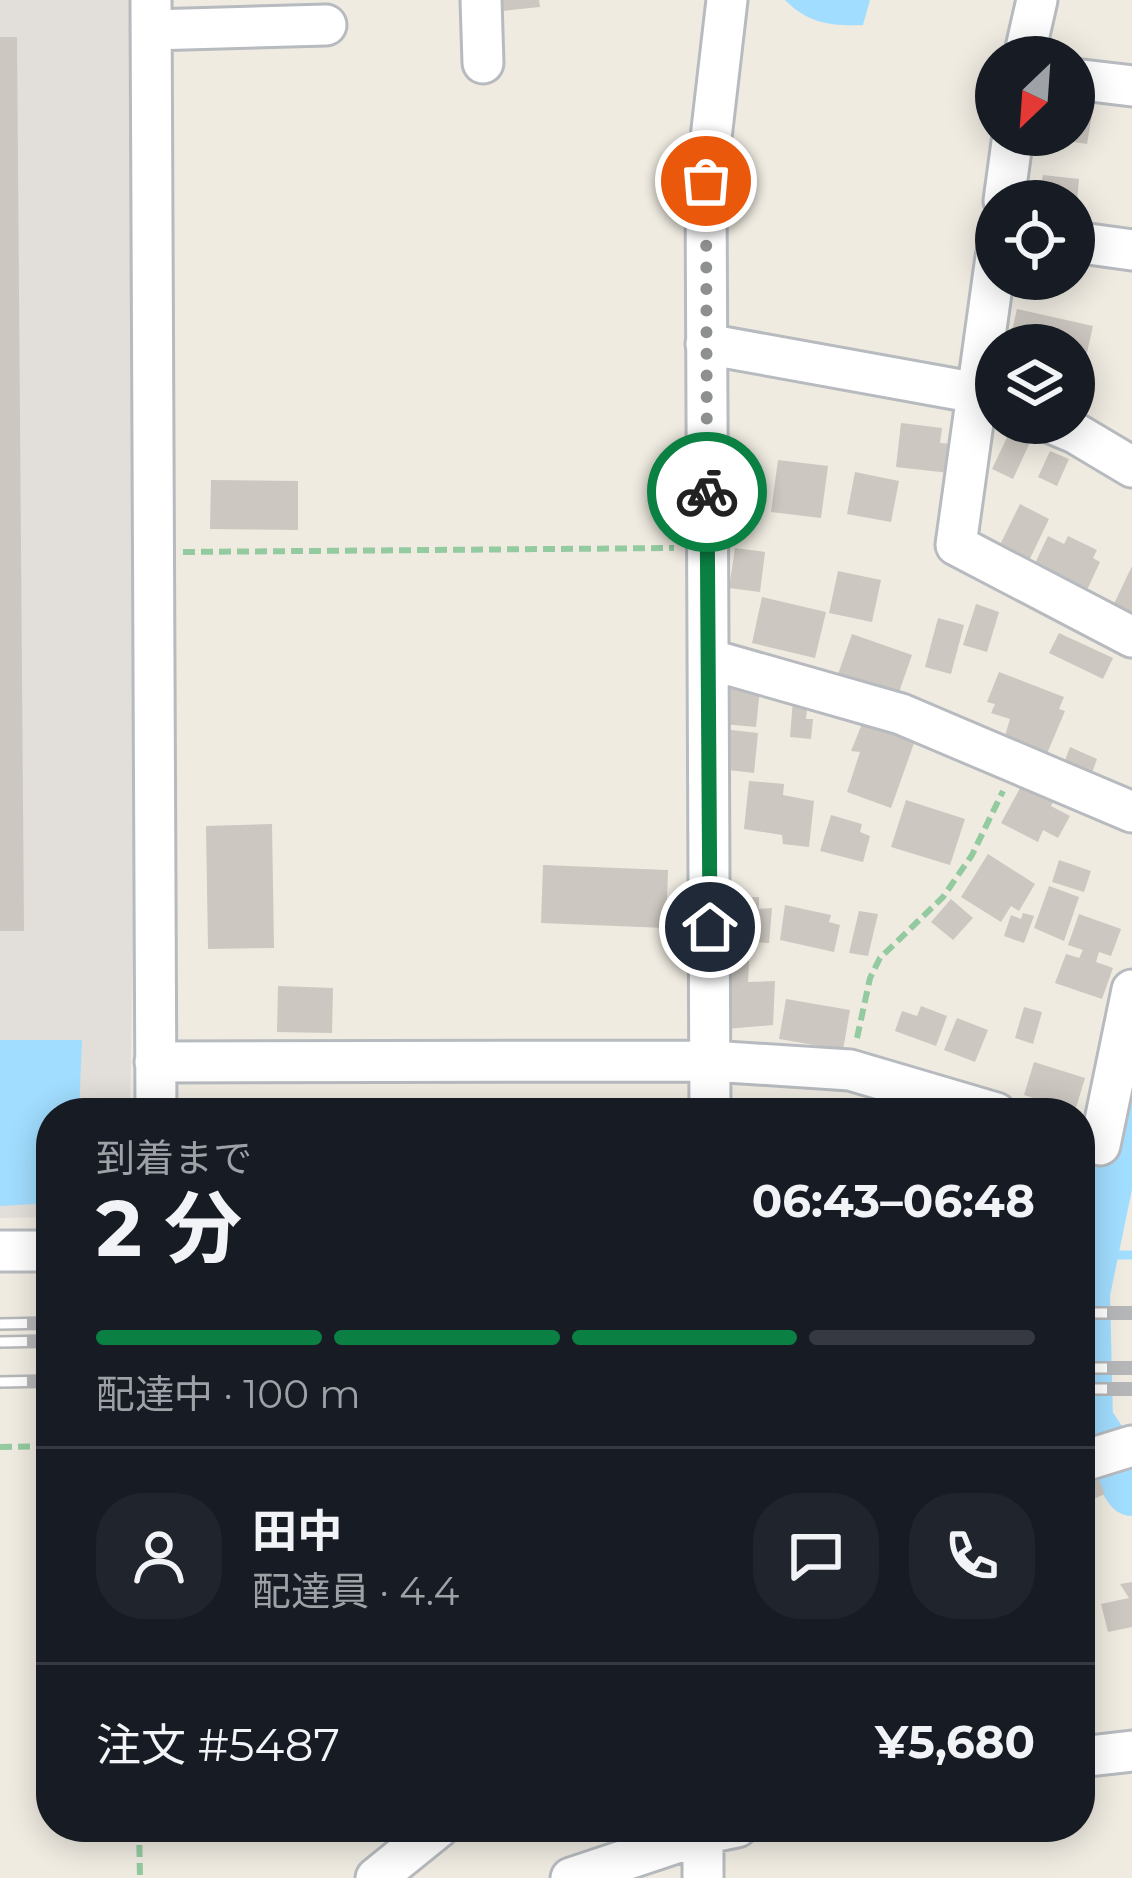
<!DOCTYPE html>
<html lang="ja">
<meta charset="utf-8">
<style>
body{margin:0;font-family:Montserrat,"Noto Sans JP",sans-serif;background:#20242c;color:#f1f3f6;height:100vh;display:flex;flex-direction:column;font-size:45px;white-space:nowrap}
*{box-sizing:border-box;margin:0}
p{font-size:39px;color:#9ea1a6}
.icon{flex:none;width:66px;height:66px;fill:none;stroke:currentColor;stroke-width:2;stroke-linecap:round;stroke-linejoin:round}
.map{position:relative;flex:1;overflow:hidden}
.details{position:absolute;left:36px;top:1098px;width:1059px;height:744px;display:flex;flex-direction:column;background:#171b24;border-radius:48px;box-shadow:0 6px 30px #0003}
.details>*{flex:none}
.needle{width:78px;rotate:205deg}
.controls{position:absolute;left:975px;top:36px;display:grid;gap:24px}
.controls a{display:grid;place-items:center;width:120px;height:120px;border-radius:50%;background:#171b24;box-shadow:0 6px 30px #0003;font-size:60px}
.pin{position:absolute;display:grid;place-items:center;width:102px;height:102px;color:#fff;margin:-51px;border:6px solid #fff;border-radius:50%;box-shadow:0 3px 12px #0007}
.courier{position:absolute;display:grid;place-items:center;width:120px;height:120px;margin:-60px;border:9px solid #0b8043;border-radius:50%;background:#fff;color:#222;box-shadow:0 3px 15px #0007}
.summary em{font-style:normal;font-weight:700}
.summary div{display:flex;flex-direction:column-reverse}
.summary{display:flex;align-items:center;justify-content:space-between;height:204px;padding:0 60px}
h1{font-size:78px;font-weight:700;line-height:90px}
.bar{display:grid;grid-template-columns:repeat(4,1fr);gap:18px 12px;align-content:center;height:144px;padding:0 60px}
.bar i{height:15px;border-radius:9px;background:#363941}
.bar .on{background:#0b8043}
.bar p{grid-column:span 4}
.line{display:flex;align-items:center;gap:30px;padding:0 60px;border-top:3px solid #363941}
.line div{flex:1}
.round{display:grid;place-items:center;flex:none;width:126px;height:126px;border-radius:48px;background:#20242c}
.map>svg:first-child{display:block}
.industrial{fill:#e2ded9}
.water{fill:#a1ddff}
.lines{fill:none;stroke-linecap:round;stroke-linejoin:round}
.stream{stroke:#a1ddff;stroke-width:9}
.river{stroke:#a1ddff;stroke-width:54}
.building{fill:#ccc7c0}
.minor-casing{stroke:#b7bbbf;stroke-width:45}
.path{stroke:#93ca9f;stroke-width:6;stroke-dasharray:12 6;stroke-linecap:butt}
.minor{stroke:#fff;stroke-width:39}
.rail-casing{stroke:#b5b6b7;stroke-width:14}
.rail{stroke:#fff;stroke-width:9;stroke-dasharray:27;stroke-linecap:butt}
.done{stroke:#8e9090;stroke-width:12;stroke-dasharray:0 21.6}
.route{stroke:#0b8043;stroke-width:15}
</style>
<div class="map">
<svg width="1132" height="1878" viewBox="0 0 1132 1878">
<rect width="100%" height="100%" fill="#efebe1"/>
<path class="industrial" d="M0,0H149L130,1113H51V1217L0,1218Z"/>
<path class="water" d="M785,0H870L863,25C831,26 809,24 785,0Z
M0,1040H82L79,1113H51V1203L0,1206Z"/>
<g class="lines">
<path class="stream" d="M1083,1293L1095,1255H1132"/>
<path class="river" d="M1125,1090L1083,1293L1086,1421L1132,1489"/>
</g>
<path class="building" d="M501,0H539L540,7L502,11Z
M0,37H17L24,931H0Z
M1074,106L1093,109L1087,144L1045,138L1074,135Z
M1043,175L1079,179L1077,201H1039Z
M1017,309L1093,326L1086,357L1074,354V345H1035L1010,339Z
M901,423L942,428L940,443L952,444L949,473L896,467Z
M1010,431L1031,440L1013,479L992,469Z
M1050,451L1069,459L1057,486L1038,477Z
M778,460L828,466L821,518L771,512Z
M855,472L899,481L891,522L847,514Z
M211,480L298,481V530L210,529Z
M1020,504L1049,519L1025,569L995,555Z
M1048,536L1064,544L1068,536L1097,550L1093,558L1100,562L1081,603L1028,578Z
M735,548L765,552L760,592L729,588Z
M1132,566V618L1112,608Z
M838,571L881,580L872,622L829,613Z
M762,597L826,612L815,658L752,643Z
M976,604L999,612L987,652L963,645Z
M938,618L964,625L951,674L925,667Z
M1059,633L1113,658L1103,679L1049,653Z
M852,634L912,655L897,698L837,677Z
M999,672L1064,697L1059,709L1065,711L1046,756L1004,739L1010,719L991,713L995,704L987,702Z
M727,685L760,689L756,727L723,724Z
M793,699L808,700L806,719H813L811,739L790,737Z
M866,714L918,732L891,808L847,792L860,752L851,751Z
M723,729L758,733L754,773L719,769Z
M1070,747L1097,759L1088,784L1061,771Z
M1026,777L1058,793L1051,806L1070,816L1058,838L1043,830L1038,842L1001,823Z
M749,781L784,784L783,795L814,801L809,847L783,844L782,835L744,829Z
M906,800L965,819L950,865L891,847Z
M831,815L862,824L860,832L870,836L863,862L820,851Z
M272,824L274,948L208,949L206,826Z
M988,854L1035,884L1019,911L1011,906L1001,922L961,897Z
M1059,860L1091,871L1084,892L1052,882Z
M543,865L668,870L666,928L541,923Z
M1049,886L1079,897L1064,941L1034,928Z
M759,897V909L772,908L769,943L727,941V898Z
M951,899L973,918L953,940L931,922Z
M785,905L831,915L829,922L840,925L834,952L780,940Z
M859,911L878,914L868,956L849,953Z
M1023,913L1034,916L1024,943L1004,936L1011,915L1021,919Z
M1079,914L1121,929L1111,956L1099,952L1096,962L1113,968L1102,999L1055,983L1066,954L1079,958L1083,950L1068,945Z
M729,961H749L748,982L775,981L773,1025L726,1029Z
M278,986L333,988L332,1033L277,1032Z
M786,999L850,1010L843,1050L779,1039Z
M921,1006L947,1016L936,1046L895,1031L902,1011L917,1016Z
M1024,1007L1042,1012L1033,1044L1015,1038Z
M957,1018L988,1030L975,1062L944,1050Z
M1034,1062L1085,1078L1075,1111L1024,1095Z
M1091,1461L1105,1494L1080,1505V1466Z
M1132,1582V1627L1108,1632L1101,1604L1129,1598L1120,1584Z"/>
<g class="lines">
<defs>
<path id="minor" d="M151,0L156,1113
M481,0L483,63
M151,30L326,25
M1024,57L1037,0
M1074,79L1132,86
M1004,201L1013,135
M1074,242L1132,250
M996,257L956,545L1132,637
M706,344L977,393L996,401
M1051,423L1075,433L1132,467
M708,659L901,714L1132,812
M155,1062L711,1061L850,1070L996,1113
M710,1113L706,181L727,0
M1100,1145L1132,990
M0,1251H51
M1080,1462L1132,1446
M1080,1757L1132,1751
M703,1827V1878
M376,1878L439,1827
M571,1878L703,1834L737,1827"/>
</defs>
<use href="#minor" class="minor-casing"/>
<path class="path" d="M183,552L674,548
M857,1038L870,978L880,958L943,897L972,855L1003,791
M0,1447L51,1446
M139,1827L140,1878"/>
<use href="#minor" class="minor"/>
<defs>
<path id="rail" d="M1080,1313H1132
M0,1324L51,1323
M0,1342L51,1341
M1080,1368H1132
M0,1382L51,1381
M1080,1389H1132"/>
</defs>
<use href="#rail" class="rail-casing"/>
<use href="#rail" class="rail"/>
</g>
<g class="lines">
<path class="done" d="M706,181L707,492"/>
<path class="route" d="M707,492L710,927"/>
</g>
</svg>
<div class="controls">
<a><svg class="needle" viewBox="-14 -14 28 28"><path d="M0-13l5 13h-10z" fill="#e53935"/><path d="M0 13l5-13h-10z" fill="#9ea1a6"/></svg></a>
<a><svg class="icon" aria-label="locate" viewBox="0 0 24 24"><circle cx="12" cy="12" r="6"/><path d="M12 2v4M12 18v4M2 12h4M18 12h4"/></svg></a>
<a><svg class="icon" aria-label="layers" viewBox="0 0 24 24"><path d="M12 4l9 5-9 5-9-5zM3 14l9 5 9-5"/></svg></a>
</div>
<div class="pin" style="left:706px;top:181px;background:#ea580c"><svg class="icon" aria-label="bag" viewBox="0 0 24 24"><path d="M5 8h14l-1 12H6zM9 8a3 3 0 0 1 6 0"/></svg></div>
<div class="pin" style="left:710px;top:927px;background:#1f2937"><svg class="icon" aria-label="home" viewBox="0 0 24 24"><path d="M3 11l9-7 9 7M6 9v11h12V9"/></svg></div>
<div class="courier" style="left:707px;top:492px"><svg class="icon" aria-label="bike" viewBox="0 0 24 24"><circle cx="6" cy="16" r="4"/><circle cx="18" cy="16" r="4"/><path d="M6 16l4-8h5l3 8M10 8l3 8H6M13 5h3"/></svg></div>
<section class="details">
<div class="summary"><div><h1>2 分</h1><p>到着まで</p></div><em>06:43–06:48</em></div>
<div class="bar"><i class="on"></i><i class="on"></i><i class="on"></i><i></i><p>配達中 · 100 m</p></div>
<div class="line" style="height:216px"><a class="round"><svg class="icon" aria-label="person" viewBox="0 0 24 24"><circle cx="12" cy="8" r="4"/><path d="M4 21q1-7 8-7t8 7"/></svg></a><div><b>田中</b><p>配達員 · 4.4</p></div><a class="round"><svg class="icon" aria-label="chat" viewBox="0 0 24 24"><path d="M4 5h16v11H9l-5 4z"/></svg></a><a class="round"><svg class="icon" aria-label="phone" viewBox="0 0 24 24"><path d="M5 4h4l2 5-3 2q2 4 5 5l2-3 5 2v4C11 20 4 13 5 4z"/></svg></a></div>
<div class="line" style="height:156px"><div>注文 #5487</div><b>¥5,680</b></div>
</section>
</div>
